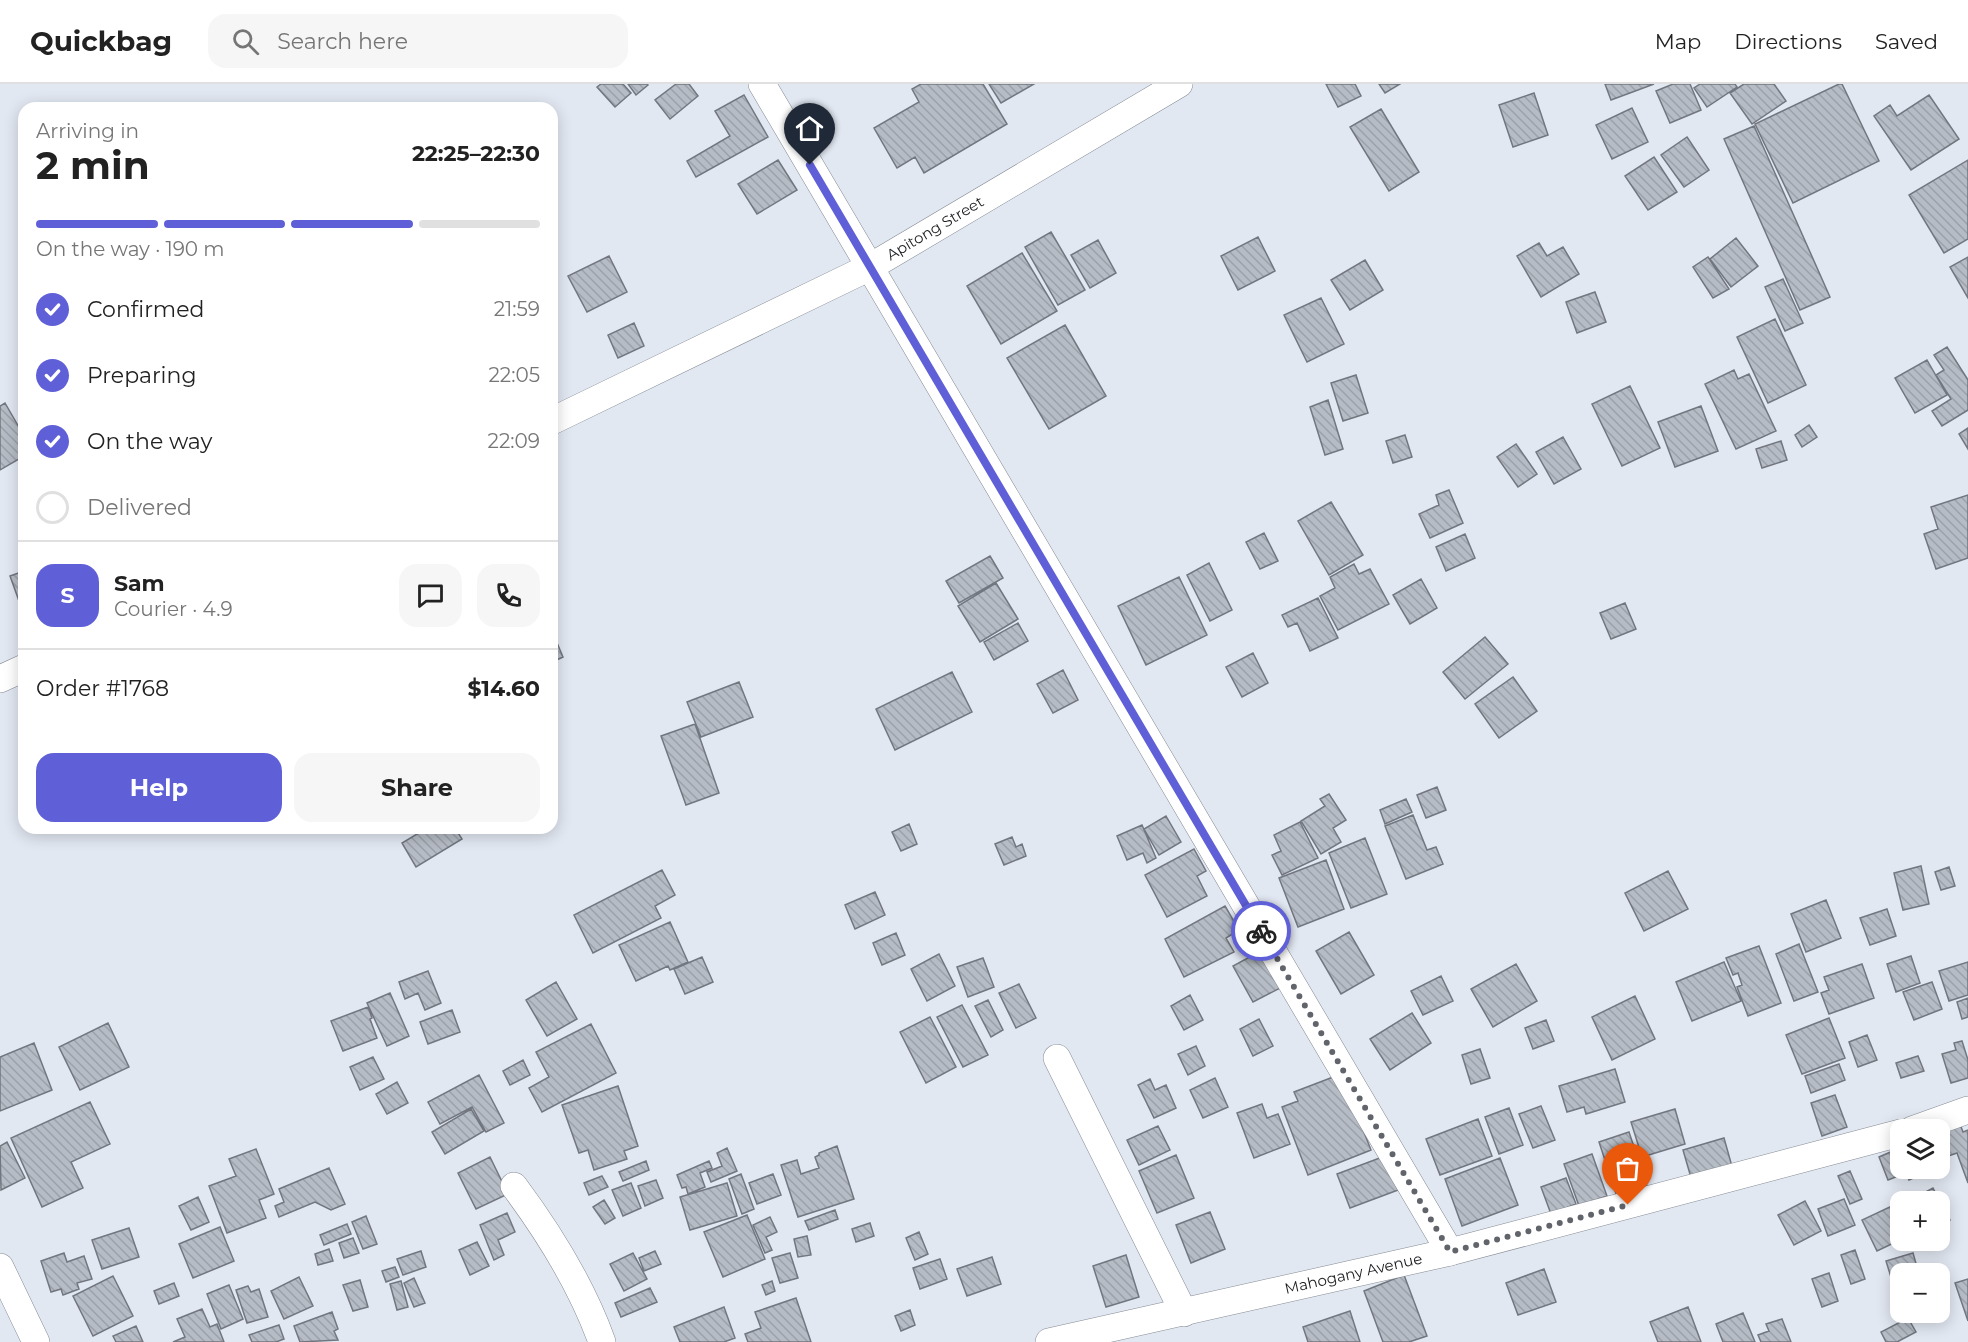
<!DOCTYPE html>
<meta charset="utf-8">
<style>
body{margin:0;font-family:Montserrat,sans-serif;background:#f6f6f6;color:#222;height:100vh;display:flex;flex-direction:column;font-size:22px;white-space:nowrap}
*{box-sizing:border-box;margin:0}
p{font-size:20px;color:#767676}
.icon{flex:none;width:33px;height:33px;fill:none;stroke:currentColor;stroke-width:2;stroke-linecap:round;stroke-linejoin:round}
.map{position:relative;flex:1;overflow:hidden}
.sheet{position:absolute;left:18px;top:18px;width:540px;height:732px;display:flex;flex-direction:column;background:#fff;border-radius:18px;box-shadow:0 3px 15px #0003}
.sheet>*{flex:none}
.fabs{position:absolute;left:1890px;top:1035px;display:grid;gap:12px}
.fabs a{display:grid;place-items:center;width:60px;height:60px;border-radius:12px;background:#fff;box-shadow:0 3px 15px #0003;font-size:30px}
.pin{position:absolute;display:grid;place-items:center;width:51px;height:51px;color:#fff;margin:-62px -26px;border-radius:50% 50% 50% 0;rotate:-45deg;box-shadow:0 0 6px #0007}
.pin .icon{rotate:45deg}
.courier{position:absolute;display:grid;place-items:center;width:60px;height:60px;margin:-30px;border:4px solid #5f60d8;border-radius:50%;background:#fff;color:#222;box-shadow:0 2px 8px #0007}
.head em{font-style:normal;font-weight:700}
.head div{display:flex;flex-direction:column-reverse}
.head{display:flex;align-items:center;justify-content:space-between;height:102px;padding:0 18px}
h1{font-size:39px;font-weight:700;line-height:45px}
.bar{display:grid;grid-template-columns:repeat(4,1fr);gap:9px 6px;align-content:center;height:72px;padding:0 18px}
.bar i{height:8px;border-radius:4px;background:#e0e0e0}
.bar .active{background:#5f60d8}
.bar p{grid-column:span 4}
.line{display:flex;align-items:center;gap:15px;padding:0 18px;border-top:2px solid #e0e0e0}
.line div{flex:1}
.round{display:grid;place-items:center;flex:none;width:63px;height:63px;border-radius:18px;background:#f6f6f6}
ol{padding:0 18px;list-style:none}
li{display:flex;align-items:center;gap:18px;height:66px}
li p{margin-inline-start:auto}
li .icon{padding:6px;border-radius:50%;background:#5f60d8;color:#fff;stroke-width:4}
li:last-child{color:#767676}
li i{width:33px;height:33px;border:3px solid #e0e0e0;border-radius:50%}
.button{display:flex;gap:12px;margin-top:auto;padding:12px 18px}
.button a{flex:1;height:69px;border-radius:18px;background:#5f60d8;color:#fff;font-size:24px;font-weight:700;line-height:69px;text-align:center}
.button a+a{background:#f6f6f6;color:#222}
header{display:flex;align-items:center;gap:36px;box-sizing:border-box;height:84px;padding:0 30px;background:#fff;border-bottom:2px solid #e0e0e0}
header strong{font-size:28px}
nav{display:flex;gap:33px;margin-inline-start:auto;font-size:21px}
.search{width:420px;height:54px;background:#f6f6f6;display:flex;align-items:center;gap:15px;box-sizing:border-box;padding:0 21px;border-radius:18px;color:#767676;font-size:22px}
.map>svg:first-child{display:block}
.building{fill:url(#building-back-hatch);stroke:#71767f;stroke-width:1.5}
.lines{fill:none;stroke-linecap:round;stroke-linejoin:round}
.street-casing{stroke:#858b94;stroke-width:28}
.street{stroke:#fff;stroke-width:27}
.done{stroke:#61646a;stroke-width:6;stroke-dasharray:0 10.8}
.route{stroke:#5f60d8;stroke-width:8}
.labels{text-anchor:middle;stroke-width:4.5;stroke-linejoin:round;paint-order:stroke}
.street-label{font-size:15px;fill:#1b1d20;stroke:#e2e8f2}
</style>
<header>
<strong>Quickbag</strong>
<div class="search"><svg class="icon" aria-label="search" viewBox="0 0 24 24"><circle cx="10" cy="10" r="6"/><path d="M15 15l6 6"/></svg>Search here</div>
<nav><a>Map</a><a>Directions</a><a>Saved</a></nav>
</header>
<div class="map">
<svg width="1968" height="1258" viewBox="0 0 1968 1258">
<defs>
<pattern id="building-back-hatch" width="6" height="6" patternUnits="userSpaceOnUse" patternTransform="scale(1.5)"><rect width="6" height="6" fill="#b6bcc5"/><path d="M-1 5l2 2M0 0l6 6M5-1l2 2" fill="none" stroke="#9ca1a9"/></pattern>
</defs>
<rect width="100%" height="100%" fill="#e2e8f2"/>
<path class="building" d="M601,0H623L631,9L615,23L597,3Z
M628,0H647L648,1L636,11Z
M676,0H689L698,12L670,35L655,16Z
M921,0H983L1007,40L924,89L915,73L897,84L874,44L919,18L912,5Z
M989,0H1034L1001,19Z
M1326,0H1355L1361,12L1338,23Z
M1379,0H1400L1385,9Z
M1605,0H1654L1611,16Z
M1673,0H1690L1701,26L1670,39L1656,7Z
M1700,0H1735L1737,3L1707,23L1694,4Z
M1744,0H1774L1786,17L1752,40L1730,9Z
M1839,0H1842L1879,77L1793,119L1755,40Z
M1534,9L1548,51L1513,63L1499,21Z
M744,11L768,53L696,93L687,77L730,52L715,27Z
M1929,11L1959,55L1911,86L1874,32L1890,21L1897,32Z
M1632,24L1648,58L1612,75L1596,41Z
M1381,25L1419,88L1389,107L1350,43Z
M1754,42L1830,213L1800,226L1724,55Z
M1687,53L1709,86L1684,103L1661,71Z
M1654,73L1677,108L1648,126L1625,92Z
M778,76L797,106L757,130L738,100Z
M1968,76V155L1944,169L1909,111Z
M1051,148L1085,206L1058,221L1025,163Z
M1258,153L1275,187L1238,206L1221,172Z
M1736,154L1758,182L1731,203L1710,175Z
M1098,156L1116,189L1090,204L1071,171Z
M1539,159L1547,172L1563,163L1579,190L1541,213L1517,172Z
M1022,169L1057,227L1001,260L967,202Z
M609,172L627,208L587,228L568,192Z
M1708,173L1729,205L1713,214L1693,183Z
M1968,173V214L1950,183Z
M1365,176L1383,206L1350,226L1331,196Z
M1783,195L1803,239L1785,247L1765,203Z
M1595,208L1606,238L1577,249L1566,218Z
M1321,214L1344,260L1307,278L1284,231Z
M1775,235L1806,301L1768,319L1737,253Z
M634,239L644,262L618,274L608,251Z
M1065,241L1106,312L1049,345L1007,274Z
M1947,263L1968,296V326L1942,342L1932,327L1951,315L1936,291L1944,286L1934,271Z
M1927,276L1947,311L1915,329L1895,294Z
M1734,286L1738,295L1749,290L1776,347L1736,365L1705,300Z
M1356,291L1368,329L1343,337L1331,299Z
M1630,302L1660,364L1622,382L1592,320Z
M1328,316L1343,365L1325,371L1310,323Z
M5,319L24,352V372L0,386V322Z
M1701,322L1718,367L1675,383L1658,338Z
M1809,341L1817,353L1802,363L1795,351Z
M1968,344V365L1959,350Z
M1405,351L1412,373L1393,379L1386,357Z
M1563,353L1581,385L1554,400L1536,368Z
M1781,357L1787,376L1762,384L1756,365Z
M1516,360L1537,390L1518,403L1497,373Z
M1449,406L1463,439L1430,454L1419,430L1439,421L1436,411Z
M1968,411V474L1936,485L1924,450L1938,445L1931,423Z
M1331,418L1363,471L1329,491L1298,437Z
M1264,449L1278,477L1260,485L1246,458Z
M1465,450L1475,474L1446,487L1436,463Z
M990,472L1003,494L959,519L946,497Z
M1209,479L1232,526L1210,537L1187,491Z
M1354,480L1359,490L1370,485L1389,520L1338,546L1320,512L1335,504L1330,493Z
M24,487V515L19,517L10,492Z
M1179,493L1207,551L1146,581L1118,522Z
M1421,495L1437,524L1410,540L1393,511Z
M996,499L1018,535L980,558L958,522Z
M1318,514L1338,554L1310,567L1297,539L1288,543L1282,531Z
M1625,519L1636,545L1611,555L1600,529Z
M1018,539L1028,557L994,576L984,558Z
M1485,553L1508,580L1465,615L1443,588Z
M555,554L563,573L552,578V555Z
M1253,569L1268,599L1242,613L1226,583Z
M1063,586L1078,616L1053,629L1037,600Z
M952,588L972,628L895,666L876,625Z
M1513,593L1537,627L1499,654L1475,620Z
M739,598L753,633L701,653L687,618Z
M695,640L719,709L686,721L661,652Z
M1437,703L1446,726L1426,734L1417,711Z
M1329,710L1346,736L1333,744L1341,758L1321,770L1301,737L1325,722L1320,715Z
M1406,715L1412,728L1385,740L1380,726Z
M1413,731L1427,766L1436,763L1443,780L1406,795L1385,742Z
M1166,732L1181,758L1159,771L1144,745Z
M1300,738L1318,774L1282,791L1272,771L1281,767L1274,751Z
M909,740L917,760L901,767L892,748Z
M1142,741L1156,774L1147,779L1143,769L1127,776L1117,752Z
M427,744H455L462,755L416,783L402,759Z
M1012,753L1016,763L1022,760L1026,772L1004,781L995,760Z
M1365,754L1387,810L1351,824L1329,769Z
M1194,765L1206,787L1197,792L1207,812L1167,833L1145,791Z
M1326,776L1344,825L1298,843L1279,794Z
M1921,782L1929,820L1903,826L1894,789Z
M1949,783L1955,802L1941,806L1935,788Z
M662,786L675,811L655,822L661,834L593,869L574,831Z
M1668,787L1688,825L1644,847L1625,809Z
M875,808L885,831L855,845L845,821Z
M1826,816L1841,854L1806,868L1791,830Z
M1225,822L1239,846L1226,854L1234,868L1184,893L1165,855Z
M1887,825L1896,852L1870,861L1860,834Z
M670,838L688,878L670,886L668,882L636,897L619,861Z
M1349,848L1374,891L1341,910L1316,867Z
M896,849L905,871L882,881L873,859Z
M1799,860L1818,908L1794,917L1776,870Z
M1759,862L1781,919L1748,932L1737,903L1742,901L1738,889L1733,891L1726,874Z
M1266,864L1286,901L1253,918L1233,882Z
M939,870L955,902L927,917L911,885Z
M1911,872L1920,899L1896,908L1887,880Z
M702,873L713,898L685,910L674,885Z
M983,874L994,903L968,913L957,883Z
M1724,878L1741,917L1692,937L1676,898Z
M1968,878V911L1949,917L1939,887Z
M1516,880L1537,917L1493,943L1471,905Z
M1862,880L1874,914L1829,930L1821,909L1829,906L1824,893Z
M428,887L441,919L425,926L418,909L405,915L399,898Z
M1441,892L1453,917L1423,931L1411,907Z
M556,898L577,935L547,952L526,916Z
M1932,898L1942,925L1914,936L1903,908Z
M1019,900L1036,934L1016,944L999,909Z
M390,909L409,952L387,962L367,919Z
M1190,911L1203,936L1184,946L1171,922Z
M1635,912L1655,955L1612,976L1592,933Z
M1968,914V933L1962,935L1957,918Z
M988,916L1003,946L991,953L975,922Z
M962,921L988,971L963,983L937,933Z
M368,923L372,934L370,935L377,954L343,967L331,937Z
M452,926L460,948L428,960L420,938Z
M1412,929L1431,959L1390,986L1370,955Z
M930,933L956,983L926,999L900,948Z
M1829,934L1845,974L1802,990L1786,951Z
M1259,935L1273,962L1253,972L1240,945Z
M1546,936L1554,957L1533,965L1525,944Z
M108,939L129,983L80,1006L59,963Z
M591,940L616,989L542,1028L529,1004L549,993L536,968Z
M1867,951L1877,976L1858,983L1849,958Z
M1962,957L1968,976V994L1951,999L1942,970L1956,966L1954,959Z
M34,959L52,1006L0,1027V973Z
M1196,962L1205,982L1188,991L1178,970Z
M1480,965L1490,994L1471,1000L1462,971Z
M1918,972L1924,987L1901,994L1896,979Z
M373,973L384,995L360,1006L350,983Z
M523,976L530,991L510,1001L503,987Z
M1839,980L1845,996L1811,1009L1805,992Z
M1615,985L1625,1018L1586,1030L1584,1023L1567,1028L1559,1002Z
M1341,990L1371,1066L1308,1091L1282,1023L1298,1017L1294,1008Z
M479,991L504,1039L486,1048L472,1023L440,1040L428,1018Z
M1215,994L1228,1023L1203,1034L1190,1006Z
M1150,995L1155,1006L1166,1001L1176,1024L1154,1034L1138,1001Z
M397,998L408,1019L387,1030L376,1010Z
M618,1002L638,1062L624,1067L627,1075L594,1086L588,1066L579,1069L562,1021Z
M1835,1011L1847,1043L1822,1052L1811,1019Z
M90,1018L110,1060L71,1078L83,1104L42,1123L11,1054Z
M1262,1020L1267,1034L1278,1030L1290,1060L1254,1074L1237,1029Z
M1541,1022L1555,1056L1533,1064L1519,1030Z
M1509,1024L1523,1061L1499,1070L1485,1033Z
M471,1025L484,1047L445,1070L432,1048Z
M1675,1025L1685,1060L1642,1073L1631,1038Z
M1478,1035L1492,1072L1440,1091L1426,1055Z
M1960,1040L1963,1048L1968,1046V1099L1957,1069L1940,1075V1048Z
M1158,1042L1170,1066L1139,1081L1127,1056Z
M1629,1048L1649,1108L1619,1119L1599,1058Z
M1724,1054L1733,1086L1692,1097L1683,1066Z
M7,1058L25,1094L1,1106L0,1062Z
M837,1062L854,1115L798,1133L781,1081L797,1076L801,1090L819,1084L815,1073L819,1071V1069Z
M727,1064L737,1087L711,1098L707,1088L722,1082L717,1069Z
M1900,1064V1084H1918L1920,1091L1909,1096L1906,1089L1888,1096L1879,1073Z
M256,1065L274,1110L259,1116L266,1134L227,1149L209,1102L236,1092L229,1075Z
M1592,1070L1607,1112L1579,1122L1564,1080Z
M1176,1071L1194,1114L1157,1129L1139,1087Z
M1385,1072L1398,1106L1350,1124L1337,1090Z
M490,1073L508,1110L476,1125L458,1089Z
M1500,1074L1518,1121L1462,1142L1445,1095Z
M646,1077L649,1086L623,1097L619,1088Z
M709,1077L712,1084L700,1089L705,1103L688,1110L686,1103L682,1104L677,1091Z
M329,1084L345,1120L331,1126L315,1118L279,1133L275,1122L284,1118L279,1105Z
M1850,1087L1862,1115L1850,1120L1838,1092Z
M741,1090L754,1125L742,1130L729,1095Z
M773,1090L781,1111L757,1120L749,1099Z
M602,1092L608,1103L589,1111L584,1099Z
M1566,1094L1576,1120L1551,1130L1541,1103Z
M656,1096L663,1114L645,1122L638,1102Z
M631,1099L641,1124L623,1132L612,1106Z
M727,1099L737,1132L690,1146L680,1113Z
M1933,1104L1950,1136L1940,1142V1118H1907Z
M198,1113L209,1138L191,1146L179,1122Z
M1844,1115L1855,1141L1828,1152L1818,1125Z
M604,1116L615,1134L605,1140L593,1123Z
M1805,1117L1821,1147L1794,1161L1778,1131Z
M1894,1121L1900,1134V1156L1877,1167L1862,1136Z
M835,1126L838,1135L809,1146L805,1137Z
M1210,1128L1225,1165L1191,1179L1176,1141Z
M507,1129L515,1148L498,1156L504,1171L494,1176L480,1141Z
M747,1131L765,1175L723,1193L704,1148Z
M366,1132L377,1160L363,1165L352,1138Z
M770,1133L777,1148L766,1153L772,1166L765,1169L753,1141Z
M870,1139L874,1152L856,1158L852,1145Z
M347,1140L351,1150L324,1161L320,1151Z
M220,1143L234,1177L193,1194L179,1160Z
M129,1144L139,1173L102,1185L92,1156Z
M919,1148L928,1170L915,1176L906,1154Z
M807,1152L811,1171L798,1173L794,1155Z
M353,1154L359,1169L344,1174L339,1159Z
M477,1158L489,1182L470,1191L459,1166Z
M329,1165L333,1177L318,1181L315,1170Z
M1855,1166L1865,1195L1851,1200L1841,1171Z
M421,1167L426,1183L403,1191L397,1175Z
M655,1167L661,1180L644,1187L639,1174Z
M64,1169L67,1178L84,1172L92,1195L77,1199L79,1205L63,1211L61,1205L51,1208L41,1177Z
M633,1169L647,1195L624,1207L610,1180Z
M790,1169L798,1194L780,1199L772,1174Z
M1913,1169L1919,1190H1900V1201L1894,1203L1886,1177Z
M1126,1171L1139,1213L1106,1223L1093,1182Z
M992,1173L1001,1200L967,1212L957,1185Z
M940,1175L947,1195L920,1205L913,1184Z
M395,1183L399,1193L386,1198L382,1187Z
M1544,1185L1556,1218L1518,1231L1506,1199Z
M1829,1189L1838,1217L1822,1223L1812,1195Z
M1404,1191L1427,1252L1409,1258H1383L1364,1207Z
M113,1192L133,1232L93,1252L73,1212Z
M299,1193L313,1222L284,1235L271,1207Z
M414,1194L425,1219L414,1223L404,1199Z
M1968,1195V1237L1955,1199Z
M360,1196L368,1223L353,1227L343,1201Z
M401,1197L408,1223L397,1226L390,1200Z
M772,1197L775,1207L766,1211L762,1201Z
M174,1199L179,1212L159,1220L154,1207Z
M229,1201L243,1235L221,1245L207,1210Z
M248,1202L251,1208L259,1205L268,1233L247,1239L236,1206Z
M650,1204L657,1218L621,1233L615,1219Z
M796,1214L811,1258H748L745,1250L761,1244L755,1228Z
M724,1223L735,1254L724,1258H680L674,1243Z
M1688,1223L1701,1258H1658L1650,1238Z
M202,1225L210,1243L217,1240L224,1258H173L185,1253L177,1235Z
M910,1226L915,1241L901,1247L895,1232Z
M1350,1227L1360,1258H1308L1303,1243Z
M332,1228L338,1245L334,1247L338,1256L300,1258L294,1242Z
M1743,1229L1755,1258H1723L1716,1240Z
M1908,1234L1916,1248L1897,1258H1886L1881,1248Z
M1782,1235L1791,1258H1761L1758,1251L1769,1247L1766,1240Z
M279,1241L284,1255L276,1258H252L249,1251Z
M136,1242L143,1258H116L113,1252Z"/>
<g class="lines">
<defs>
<g id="street">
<path d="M762,0L1450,1168"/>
<path id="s1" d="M552,337L870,183L1179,0"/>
<path d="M0,595L24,584"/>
<path d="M1057,974L1184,1229"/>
<path d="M1912,1046L1968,1026"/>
<path d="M514,1102C549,1149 582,1202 602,1258"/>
<path d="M0,1183L36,1258"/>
<path id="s2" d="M1049,1258L1450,1168L1900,1049"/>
</g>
</defs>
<use href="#street" class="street-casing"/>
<use href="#street" class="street"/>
</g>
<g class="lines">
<path class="done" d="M1261,847L1450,1168L1628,1121"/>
<path class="route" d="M810,81L1261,847"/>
</g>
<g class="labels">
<g class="street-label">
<text dy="5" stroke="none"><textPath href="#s1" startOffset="429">Apitong Street</textPath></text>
<text dy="5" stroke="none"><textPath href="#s2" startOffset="312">Mahogany Avenue</textPath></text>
</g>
</g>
</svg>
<div class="fabs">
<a><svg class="icon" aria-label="layers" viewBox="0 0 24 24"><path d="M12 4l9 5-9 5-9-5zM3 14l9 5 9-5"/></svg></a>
<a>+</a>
<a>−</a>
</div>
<div class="pin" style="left:1628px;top:1121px;background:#ea580c"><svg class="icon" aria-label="bag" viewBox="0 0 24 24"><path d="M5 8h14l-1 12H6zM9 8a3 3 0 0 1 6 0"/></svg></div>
<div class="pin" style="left:810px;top:81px;background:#1f2937"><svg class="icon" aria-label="home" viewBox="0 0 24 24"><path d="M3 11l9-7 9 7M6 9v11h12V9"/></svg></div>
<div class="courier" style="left:1261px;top:847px"><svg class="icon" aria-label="bike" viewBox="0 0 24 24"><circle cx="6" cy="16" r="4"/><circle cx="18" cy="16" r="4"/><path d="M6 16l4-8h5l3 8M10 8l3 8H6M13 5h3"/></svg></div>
<section class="sheet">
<div class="head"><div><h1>2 min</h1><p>Arriving in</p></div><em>22:25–22:30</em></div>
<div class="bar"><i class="active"></i><i class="active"></i><i class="active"></i><i></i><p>On the way · 190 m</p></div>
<ol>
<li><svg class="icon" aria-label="check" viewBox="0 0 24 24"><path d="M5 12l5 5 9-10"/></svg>Confirmed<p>21:59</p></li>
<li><svg class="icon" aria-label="check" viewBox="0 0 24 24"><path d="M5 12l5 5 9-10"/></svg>Preparing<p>22:05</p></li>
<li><svg class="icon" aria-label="check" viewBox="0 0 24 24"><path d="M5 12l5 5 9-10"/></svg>On the way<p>22:09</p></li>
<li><i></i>Delivered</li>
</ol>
<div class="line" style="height:108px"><b class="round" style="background:#5f60d8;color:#fff">S</b><div><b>Sam</b><p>Courier · 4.9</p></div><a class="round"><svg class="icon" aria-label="chat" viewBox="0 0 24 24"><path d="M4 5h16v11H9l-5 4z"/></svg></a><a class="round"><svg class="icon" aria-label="phone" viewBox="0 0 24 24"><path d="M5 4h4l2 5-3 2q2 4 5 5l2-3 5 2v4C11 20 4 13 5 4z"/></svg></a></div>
<div class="line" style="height:78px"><div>Order #1768</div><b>$14.60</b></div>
<div class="button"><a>Help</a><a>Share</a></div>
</section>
</div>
